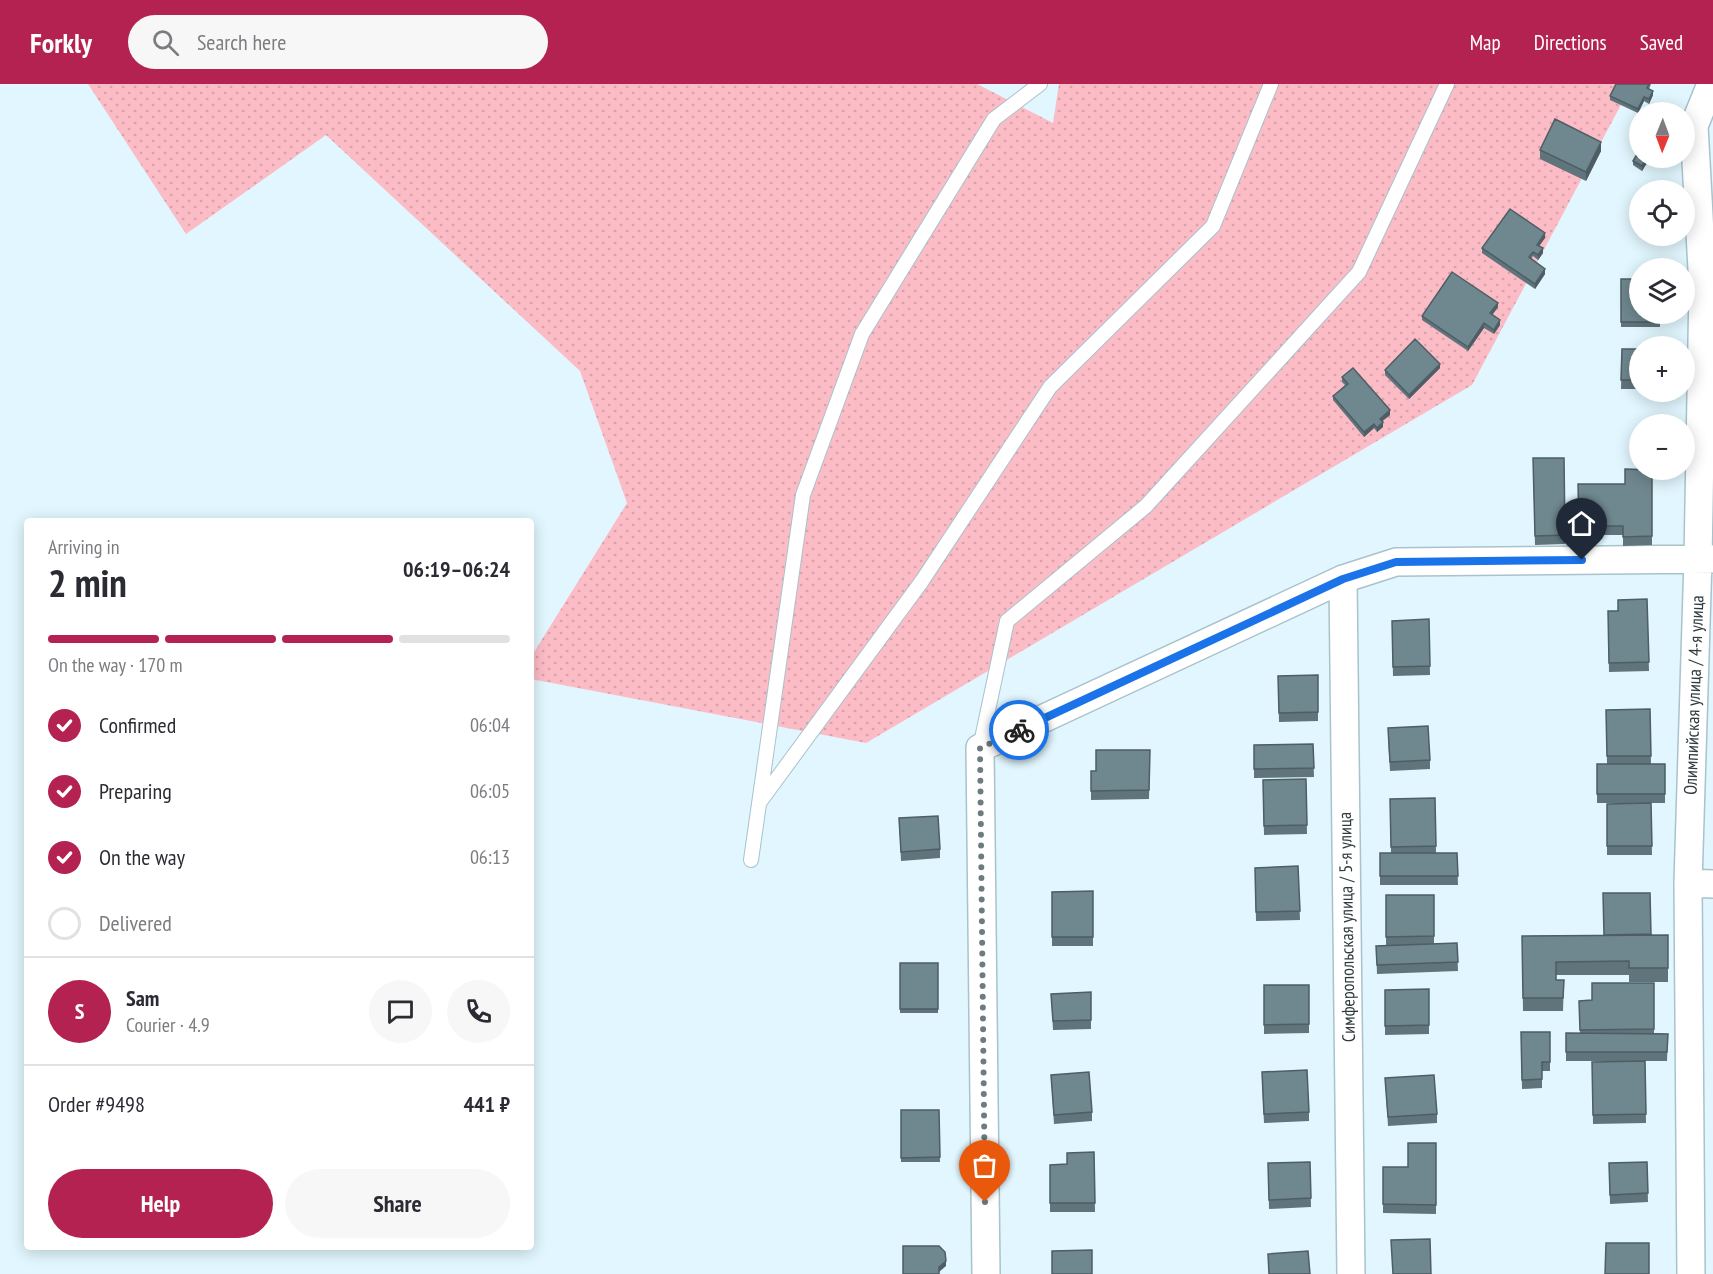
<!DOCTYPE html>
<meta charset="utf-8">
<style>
body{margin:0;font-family:"PT Sans Narrow",sans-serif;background:#f7f7f7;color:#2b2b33;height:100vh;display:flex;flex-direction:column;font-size:22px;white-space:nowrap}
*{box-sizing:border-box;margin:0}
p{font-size:20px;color:#7c7c81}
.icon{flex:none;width:33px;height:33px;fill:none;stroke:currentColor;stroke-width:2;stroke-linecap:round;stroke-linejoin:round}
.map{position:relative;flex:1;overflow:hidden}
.sheet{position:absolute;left:24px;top:434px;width:510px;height:732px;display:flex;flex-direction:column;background:#fff;border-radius:6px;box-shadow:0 3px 15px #0003}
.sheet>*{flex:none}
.needle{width:39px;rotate:181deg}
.fabs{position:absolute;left:1629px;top:18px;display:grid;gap:12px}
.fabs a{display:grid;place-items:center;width:66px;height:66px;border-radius:50%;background:#fff;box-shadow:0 3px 15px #0003;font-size:30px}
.pin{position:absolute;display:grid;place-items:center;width:51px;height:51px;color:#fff;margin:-62px -26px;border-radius:50% 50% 50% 0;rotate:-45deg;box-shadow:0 0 6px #0007}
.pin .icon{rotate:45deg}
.courier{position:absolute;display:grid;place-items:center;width:60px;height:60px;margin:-30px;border:4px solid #1a73e8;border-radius:50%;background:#fff;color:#222;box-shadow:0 2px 8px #0007}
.summary em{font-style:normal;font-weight:700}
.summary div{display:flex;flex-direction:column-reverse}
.summary{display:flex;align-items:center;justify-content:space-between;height:102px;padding:0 24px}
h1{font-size:39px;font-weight:700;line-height:45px}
.bar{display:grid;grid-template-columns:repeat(4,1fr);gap:9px 6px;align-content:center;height:72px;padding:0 24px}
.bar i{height:8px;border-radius:4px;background:#e1e1e2}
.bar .selected{background:#b32250}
.bar p{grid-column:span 4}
.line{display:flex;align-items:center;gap:15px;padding:0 24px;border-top:2px solid #e1e1e2}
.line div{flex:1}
.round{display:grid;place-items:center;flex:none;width:63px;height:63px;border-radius:32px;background:#f7f7f7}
ol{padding:0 24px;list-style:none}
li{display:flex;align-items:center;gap:18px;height:66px}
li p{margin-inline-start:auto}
li .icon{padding:6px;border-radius:50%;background:#b32250;color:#fff;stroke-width:4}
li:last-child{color:#7c7c81}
li i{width:33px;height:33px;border:3px solid #e1e1e2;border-radius:50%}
.button{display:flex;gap:12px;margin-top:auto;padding:12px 24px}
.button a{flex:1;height:69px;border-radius:36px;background:#b32250;color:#fff;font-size:24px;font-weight:700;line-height:69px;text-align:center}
.button a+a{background:#f7f7f7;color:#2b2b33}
header{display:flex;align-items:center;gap:36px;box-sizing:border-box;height:84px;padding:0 30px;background:#b32250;color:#fff}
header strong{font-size:28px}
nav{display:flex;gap:33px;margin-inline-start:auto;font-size:21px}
.search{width:420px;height:54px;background:#f7f7f7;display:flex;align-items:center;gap:15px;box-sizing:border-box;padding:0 21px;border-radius:33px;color:#7c7c81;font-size:22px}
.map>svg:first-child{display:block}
.grass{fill:url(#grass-dots)}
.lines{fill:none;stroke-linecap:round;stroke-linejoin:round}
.service-casing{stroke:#a9c2cb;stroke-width:16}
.minor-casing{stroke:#a9c2cb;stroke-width:30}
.service{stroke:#fff;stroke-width:14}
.minor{stroke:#fff;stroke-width:27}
.wall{fill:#5f747b}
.shaded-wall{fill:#4e5e64}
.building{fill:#6f878f;stroke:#4e5e64;stroke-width:1.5}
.done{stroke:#6e7c81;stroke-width:6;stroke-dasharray:0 10.8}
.route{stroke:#1a73e8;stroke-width:8}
.labels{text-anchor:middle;stroke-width:4.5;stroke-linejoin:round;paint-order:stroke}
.street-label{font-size:18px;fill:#303b3e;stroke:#fff}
</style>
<header>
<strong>Forkly</strong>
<div class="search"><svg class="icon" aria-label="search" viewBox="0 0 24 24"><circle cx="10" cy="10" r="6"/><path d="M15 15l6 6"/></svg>Search here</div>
<nav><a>Map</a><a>Directions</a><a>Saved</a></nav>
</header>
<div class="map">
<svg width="1713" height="1190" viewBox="0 0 1713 1190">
<defs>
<pattern id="grass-dots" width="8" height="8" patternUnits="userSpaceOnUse" patternTransform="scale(1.5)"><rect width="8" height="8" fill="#fcbcc6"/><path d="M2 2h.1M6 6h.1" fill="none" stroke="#d8a2ab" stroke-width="1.8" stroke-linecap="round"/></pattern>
</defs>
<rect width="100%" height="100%" fill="#e1f6fe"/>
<path class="grass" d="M88,0H977L1053,39L1059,0H1632L1472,301L866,659L531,595V573L627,419L580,287L326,51L186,150Z"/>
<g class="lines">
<defs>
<path id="service" d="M980,664L1007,537L1146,422L1359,188L1447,0
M759,719L922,497L1050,303L1213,142L1271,0
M751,776L803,411L862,250L994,35L1040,0"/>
<path id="minor" d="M1343,495L1351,1190
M1688,799L1713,800
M986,1190L980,664L1343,495L1396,478L1713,475
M1691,1190L1688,799L1698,475L1703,203L1694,42L1711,0"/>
</defs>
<use href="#service" class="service-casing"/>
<use href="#minor" class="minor-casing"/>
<use href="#service" class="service"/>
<use href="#minor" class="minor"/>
</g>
<path class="wall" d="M1616,0H1651L1649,5L1653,11L1649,20L1644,17L1638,29L1610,16V12Z
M1540,66L1601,67L1586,97L1540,75Z
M1640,74H1650L1642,87L1633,81V77Z
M1545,154L1539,162L1543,169L1538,176L1533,172L1531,175L1545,190L1535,205L1482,169V164Z
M1621,195L1660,230V243H1621Z
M1498,223L1492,231L1500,241L1494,250L1484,244L1468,267L1422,236V232Z
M1622,265H1640V305H1621Z
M1440,284L1409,315L1385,291V286Z
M1342,293L1390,331L1382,337L1383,343L1377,348L1374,344L1364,353L1333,316V312L1345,301L1342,298Z
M1533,374H1564L1565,460L1535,461Z
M1652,386V461L1623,462V451H1579L1578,400H1625Z
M1647,515L1649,587L1609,588L1608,527H1618Z
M1429,535L1430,591L1393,592L1392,546Z
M1318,591V637L1279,638L1278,592Z
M1650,625L1651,680H1665V719H1597V680H1607L1606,626Z
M1388,653L1430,676V685L1390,687Z
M1313,660L1314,693L1254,694V661Z
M1150,666L1149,715L1091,716V687H1096Z
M1306,695L1307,750L1264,751L1263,696Z
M1435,714L1436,769H1457L1458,801H1380V769H1391L1390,715Z
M1651,719L1652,771H1607V720Z
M899,734L940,765V774L901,777Z
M1298,782L1300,836L1256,837L1255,784Z
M1093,807V862H1052V808Z
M1650,809L1651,851H1668V898H1629V891H1556V896H1564L1563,927H1523L1522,852L1603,851Z
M1386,811H1434V860L1457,859L1458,887L1377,890L1376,862L1386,861Z
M900,879H938V929H900Z
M1654,899V949L1668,950L1667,977H1566V949H1580L1579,917L1592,916Z
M1264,901H1309V949L1264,950Z
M1429,905V950L1385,951V906Z
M1091,908V945L1053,946L1051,910Z
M1521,948H1550V987H1542V1004L1522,1005Z
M1645,977L1646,1039L1593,1040L1592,978Z
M1051,991L1092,1028V1037L1054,1040Z
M1385,994L1437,1030V1039L1388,1042Z
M1262,997L1309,1028V1037L1264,1039Z
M901,1026H939L940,1078H901Z
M1436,1059V1130L1383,1129V1083H1408Z
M1094,1068L1095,1128H1050V1081L1067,1080Z
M1310,1078L1311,1123L1269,1125L1268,1079Z
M1647,1078L1648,1118L1610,1120L1609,1079Z"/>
<path class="shaded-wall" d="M1653,7V11L1649,20V15Z
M1644,13V17L1638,29V25Z
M1601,58V67L1586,97V88Z
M1647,74H1650L1642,87V82Z
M1545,149V154L1537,165V161Z
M1543,164V169L1538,176V171Z
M1545,185V190L1535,205V200Z
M1498,219V223L1490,234V229Z
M1500,236V241L1494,250V246Z
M1484,239V244L1468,267V263Z
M1440,280V284L1409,315V311Z
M1390,326V331L1380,339V335Z
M1383,338V343L1377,348V344Z
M1374,340V344L1364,353V348Z
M946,1177V1182L939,1188V1183Z"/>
<path class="building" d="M1616,0H1649L1647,4L1653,7L1649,15L1644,13L1638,25L1610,12Z
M1555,35L1601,58L1586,88L1540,66Z
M1640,65V74H1647L1642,82L1633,77Z
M1510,125L1545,149L1537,161L1543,164L1538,171L1533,168L1529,173L1545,185L1535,200L1482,164Z
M1452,188L1498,219L1490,229L1500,236L1494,246L1484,239L1468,263L1422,232Z
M1621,195H1640V230H1660V238H1621Z
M1415,255L1440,280L1409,311L1385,286Z
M1622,265H1640V296H1621Z
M1353,284L1390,326L1380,335L1383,338L1377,344L1374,340L1364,348L1333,312L1348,300L1342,293Z
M1533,374H1564L1565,451L1535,452Z
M1625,385L1652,386V452L1623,453V442H1579L1578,400H1625Z
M1647,515L1649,578L1609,579L1608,527H1618V516Z
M1429,535L1430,582L1393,583L1392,537Z
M1318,591V628L1279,629L1278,592Z
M1650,625L1651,672H1607L1606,626Z
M1428,642L1430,676L1390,678L1388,644Z
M1313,660L1314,684L1254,685V661Z
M1096,666H1150L1149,706L1091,707V687H1096Z
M1597,680H1665V710H1597Z
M1306,695L1307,741L1264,742L1263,696Z
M1435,714L1436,762L1391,763L1390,715Z
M1651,719L1652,762H1607V720Z
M938,732L940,765L901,768L899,734Z
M1380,769H1457L1458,792H1380Z
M1298,782L1300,827L1256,828L1255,784Z
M1093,807V853H1052V808Z
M1603,809H1650L1651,850L1604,851Z
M1386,811H1434V852L1386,853Z
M1668,851V884H1629V877L1556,878V896H1564L1563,914H1523L1522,852Z
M1457,859L1458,878L1377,881L1376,862Z
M900,879H938V925H900Z
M1592,899H1654V945L1580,946L1579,917L1592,916Z
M1264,901H1309V940L1264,941Z
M1429,905V941L1385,942V906Z
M1091,908V936L1053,937L1051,910Z
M1521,948H1550V978H1542V995L1522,996Z
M1566,949L1668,950L1667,968H1566Z
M1645,977L1646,1030L1593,1031L1592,978Z
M1307,986L1309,1028L1264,1030L1262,988Z
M1089,988L1092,1028L1054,1031L1051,991Z
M1434,991L1437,1030L1388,1033L1385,994Z
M901,1026H939L940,1073L901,1074Z
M1408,1059H1436V1121L1383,1120V1083H1408Z
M1094,1068L1095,1119H1050V1081L1067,1080V1069Z
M1310,1078L1311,1114L1269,1116L1268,1079Z
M1647,1078L1648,1109L1610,1111L1609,1079Z
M1430,1155L1431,1190H1393L1391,1156Z
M1606,1159H1649V1190H1605Z
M903,1162H939L945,1168L946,1177L939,1183V1190H903Z
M1092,1166V1190H1052V1167Z
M1308,1167L1310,1190H1269L1268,1170Z"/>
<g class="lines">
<path class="done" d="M985,1118L980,664L1019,646"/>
<path class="route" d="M1019,646L1343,495L1396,478L1582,476"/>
</g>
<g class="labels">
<g class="street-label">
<text transform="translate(1694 611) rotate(-88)" y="6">Олимпийская улица / 4-я улица</text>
<text transform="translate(1347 843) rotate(-91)" y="6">Симферопольская улица / 5-я улица</text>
</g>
</g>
</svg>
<div class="fabs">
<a><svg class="needle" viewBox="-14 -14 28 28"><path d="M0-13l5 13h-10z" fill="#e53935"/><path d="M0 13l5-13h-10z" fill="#7c7c81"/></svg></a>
<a><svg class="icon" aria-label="locate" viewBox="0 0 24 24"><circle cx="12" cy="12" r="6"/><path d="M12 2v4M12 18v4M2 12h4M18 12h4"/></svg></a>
<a><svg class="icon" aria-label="layers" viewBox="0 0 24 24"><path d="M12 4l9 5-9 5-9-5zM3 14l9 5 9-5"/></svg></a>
<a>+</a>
<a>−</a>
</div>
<div class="pin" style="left:985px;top:1118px;background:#ea580c"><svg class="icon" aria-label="bag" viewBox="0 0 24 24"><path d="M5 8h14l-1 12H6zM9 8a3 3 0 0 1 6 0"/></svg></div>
<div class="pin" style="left:1582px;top:476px;background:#1f2937"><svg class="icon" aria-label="home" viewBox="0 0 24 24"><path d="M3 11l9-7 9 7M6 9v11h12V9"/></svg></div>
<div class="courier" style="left:1019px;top:646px"><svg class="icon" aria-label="bike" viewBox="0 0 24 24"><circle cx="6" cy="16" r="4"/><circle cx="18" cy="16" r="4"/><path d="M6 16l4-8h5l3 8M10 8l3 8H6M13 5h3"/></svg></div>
<section class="sheet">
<div class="summary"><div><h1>2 min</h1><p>Arriving in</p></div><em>06:19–06:24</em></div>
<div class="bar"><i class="selected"></i><i class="selected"></i><i class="selected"></i><i></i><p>On the way · 170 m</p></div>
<ol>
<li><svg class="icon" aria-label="check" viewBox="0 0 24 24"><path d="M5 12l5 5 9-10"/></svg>Confirmed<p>06:04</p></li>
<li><svg class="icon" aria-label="check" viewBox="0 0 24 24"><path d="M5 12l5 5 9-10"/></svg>Preparing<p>06:05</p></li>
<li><svg class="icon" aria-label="check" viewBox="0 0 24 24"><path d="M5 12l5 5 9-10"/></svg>On the way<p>06:13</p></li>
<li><i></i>Delivered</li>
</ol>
<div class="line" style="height:108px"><b class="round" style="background:#b32250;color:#fff">S</b><div><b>Sam</b><p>Courier · 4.9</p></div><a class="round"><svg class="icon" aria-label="chat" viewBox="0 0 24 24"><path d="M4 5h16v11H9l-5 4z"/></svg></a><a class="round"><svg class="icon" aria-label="phone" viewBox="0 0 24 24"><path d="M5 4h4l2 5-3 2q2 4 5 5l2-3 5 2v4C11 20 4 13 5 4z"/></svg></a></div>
<div class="line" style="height:78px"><div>Order #9498</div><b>441 ₽</b></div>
<div class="button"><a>Help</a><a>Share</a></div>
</section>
</div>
